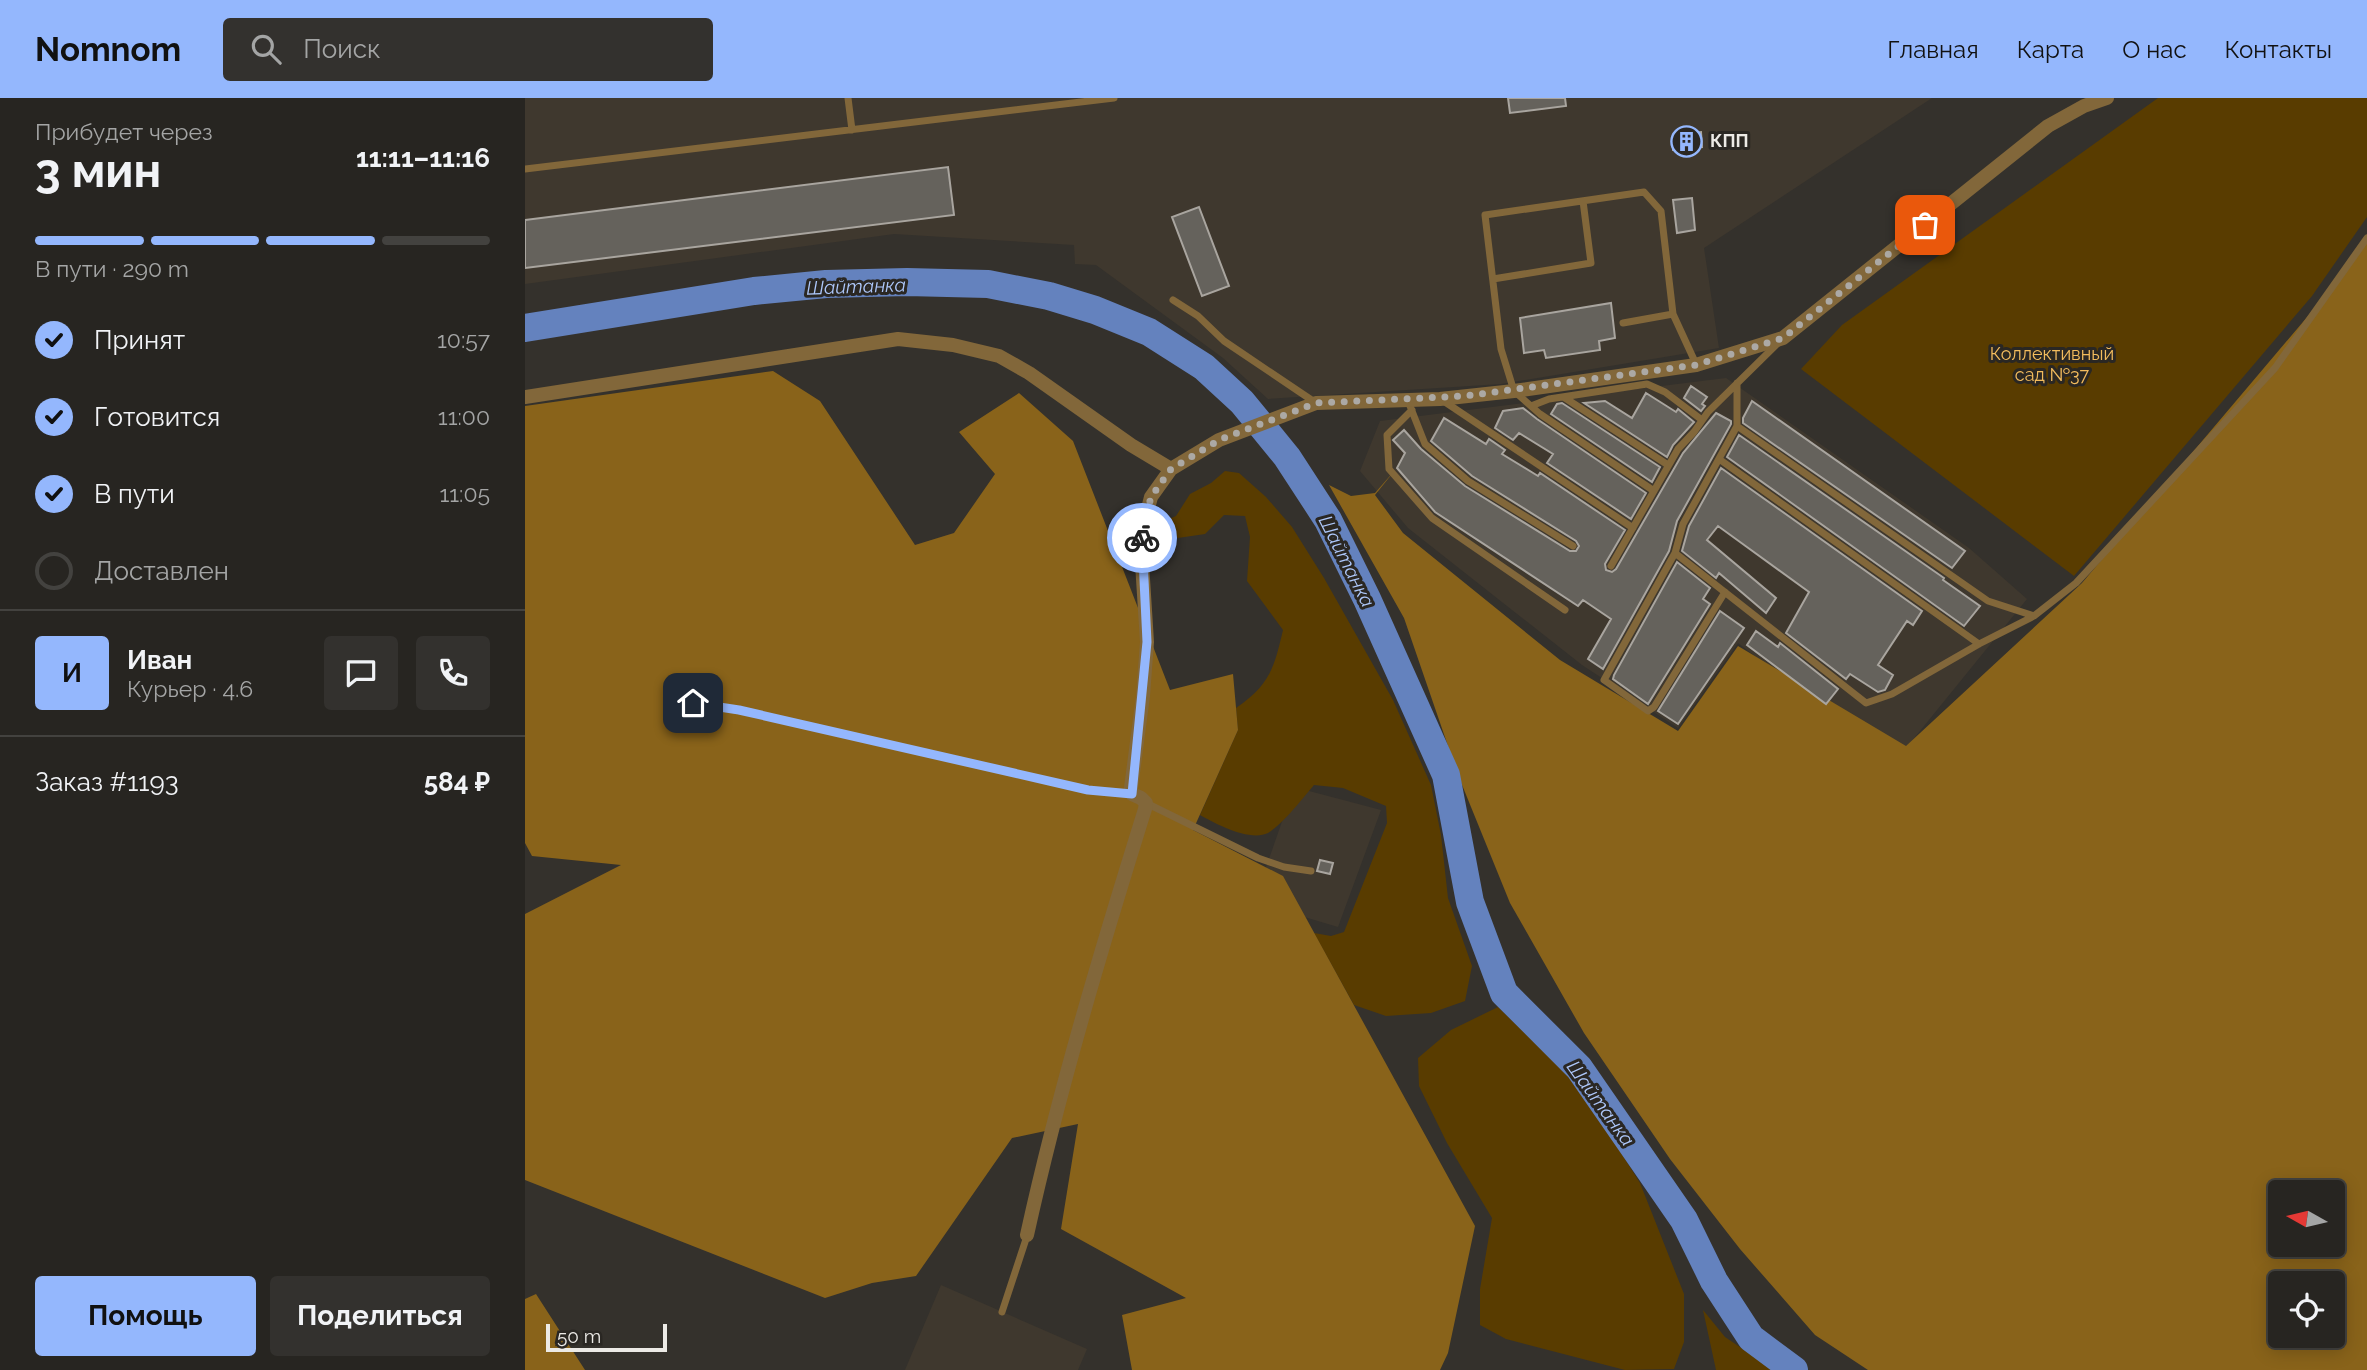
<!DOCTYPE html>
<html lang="ru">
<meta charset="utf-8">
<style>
body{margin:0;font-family:Raleway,sans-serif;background:#33312e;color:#f1f3f6;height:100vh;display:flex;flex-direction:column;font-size:26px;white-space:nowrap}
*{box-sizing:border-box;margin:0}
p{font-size:23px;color:#a4a5a5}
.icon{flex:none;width:38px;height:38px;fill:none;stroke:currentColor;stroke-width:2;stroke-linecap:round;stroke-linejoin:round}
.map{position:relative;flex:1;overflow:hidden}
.panel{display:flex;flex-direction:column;background:#272521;width:525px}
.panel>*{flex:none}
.needle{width:46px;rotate:278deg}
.controls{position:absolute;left:1743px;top:1082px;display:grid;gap:14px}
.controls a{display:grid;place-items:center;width:77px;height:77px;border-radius:7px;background:#272521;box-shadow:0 4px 18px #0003,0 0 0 2px #43423f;font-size:35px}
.scale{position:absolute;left:21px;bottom:18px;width:121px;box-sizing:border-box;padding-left:7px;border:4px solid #eceae6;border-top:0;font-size:19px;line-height:24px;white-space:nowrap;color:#eceae6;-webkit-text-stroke:5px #2a2723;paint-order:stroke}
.pin{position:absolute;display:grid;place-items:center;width:60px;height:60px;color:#fff;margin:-30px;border-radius:14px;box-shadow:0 4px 10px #0006}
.courier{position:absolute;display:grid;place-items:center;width:70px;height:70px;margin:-35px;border:5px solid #94b7fd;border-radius:50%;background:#fff;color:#222;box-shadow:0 2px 9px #0007}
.head em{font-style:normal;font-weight:700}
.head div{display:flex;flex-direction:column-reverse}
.head{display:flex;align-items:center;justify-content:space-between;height:119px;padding:0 35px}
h1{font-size:46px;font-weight:700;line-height:52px}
.bar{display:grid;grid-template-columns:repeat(4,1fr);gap:10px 7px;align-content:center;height:84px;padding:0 35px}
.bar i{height:9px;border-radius:5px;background:#43423f}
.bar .active{background:#94b7fd}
.bar p{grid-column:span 4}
.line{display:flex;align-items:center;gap:18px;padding:0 35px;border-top:2px solid #43423f}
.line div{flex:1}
.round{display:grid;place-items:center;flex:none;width:74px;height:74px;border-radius:7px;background:#33312e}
ol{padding:0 35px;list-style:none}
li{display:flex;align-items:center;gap:21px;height:77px}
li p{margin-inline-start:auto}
li .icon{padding:7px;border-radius:50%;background:#94b7fd;color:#111;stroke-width:4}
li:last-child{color:#a4a5a5}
li i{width:38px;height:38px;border:4px solid #43423f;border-radius:50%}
.primary-button{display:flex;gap:14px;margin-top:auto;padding:14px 35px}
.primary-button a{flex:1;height:80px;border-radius:7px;background:#94b7fd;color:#111;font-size:28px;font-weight:700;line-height:80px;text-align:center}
.primary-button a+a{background:#33312e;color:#f1f3f6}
header{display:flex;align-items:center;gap:42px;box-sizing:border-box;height:98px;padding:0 35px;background:#94b7fd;color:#111}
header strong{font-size:33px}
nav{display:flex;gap:38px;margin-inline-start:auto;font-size:24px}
.search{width:490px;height:63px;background:#33312e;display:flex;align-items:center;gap:18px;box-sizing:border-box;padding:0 24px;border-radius:7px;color:#a4a5a5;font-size:26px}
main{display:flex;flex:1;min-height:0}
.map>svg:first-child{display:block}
.built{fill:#3f382e}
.green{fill:#593c00}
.forest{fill:#89631a;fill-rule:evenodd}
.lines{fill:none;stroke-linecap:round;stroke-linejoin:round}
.river{stroke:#6482be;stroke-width:28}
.building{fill:#65625c;stroke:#a9a59f;stroke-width:2}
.lane{stroke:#82673a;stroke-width:7}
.street{stroke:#82673a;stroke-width:14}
.done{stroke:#aca9a5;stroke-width:7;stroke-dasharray:0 12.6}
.route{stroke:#94b7fd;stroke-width:9}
.labels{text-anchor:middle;stroke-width:6;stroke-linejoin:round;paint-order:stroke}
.poi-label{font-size:18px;font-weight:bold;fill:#eceae6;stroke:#2a2723;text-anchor:start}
.park-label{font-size:18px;fill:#f3bc5d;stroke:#2a2723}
.water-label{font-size:19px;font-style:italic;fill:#aec8fb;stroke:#2a2723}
</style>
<header>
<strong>Nomnom</strong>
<div class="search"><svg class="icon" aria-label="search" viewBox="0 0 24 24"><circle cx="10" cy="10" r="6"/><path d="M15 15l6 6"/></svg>Поиск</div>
<nav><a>Главная</a><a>Карта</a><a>О нас</a><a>Контакты</a></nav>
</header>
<main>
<section class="panel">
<div class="head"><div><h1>3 мин</h1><p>Прибудет через</p></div><em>11:11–11:16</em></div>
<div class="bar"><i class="active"></i><i class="active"></i><i class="active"></i><i></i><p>В пути · 290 m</p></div>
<ol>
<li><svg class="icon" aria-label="check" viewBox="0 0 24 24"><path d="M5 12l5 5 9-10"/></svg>Принят<p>10:57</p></li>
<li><svg class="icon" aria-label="check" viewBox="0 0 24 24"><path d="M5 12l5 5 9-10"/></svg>Готовится<p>11:00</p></li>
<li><svg class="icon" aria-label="check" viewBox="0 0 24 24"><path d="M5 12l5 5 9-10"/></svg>В пути<p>11:05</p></li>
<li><i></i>Доставлен</li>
</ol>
<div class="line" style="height:126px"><b class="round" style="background:#94b7fd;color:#111">И</b><div><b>Иван</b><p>Курьер · 4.6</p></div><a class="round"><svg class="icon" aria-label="chat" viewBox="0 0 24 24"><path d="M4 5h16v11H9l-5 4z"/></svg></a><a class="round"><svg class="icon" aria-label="phone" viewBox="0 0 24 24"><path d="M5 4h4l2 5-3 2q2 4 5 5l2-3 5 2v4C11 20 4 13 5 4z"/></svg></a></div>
<div class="line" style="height:91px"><div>Заказ #1193</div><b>584 ₽</b></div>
<div class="primary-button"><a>Помощь</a><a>Поделиться</a></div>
</section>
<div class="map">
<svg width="1842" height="1272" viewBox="0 0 1842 1272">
<rect width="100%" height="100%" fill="#34312c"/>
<path class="built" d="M0,0H1407L1179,150L1194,250L976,286L743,301L698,260L571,167L550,166L549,147L369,136L0,186Z
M1201,280L1444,450L1502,501L1369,665L1213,545L1153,630L1057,567L883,430L835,373L855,323Z
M769,689L856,712L813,829L729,804Z
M416,1187L562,1251L553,1272H380Z"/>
<path class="green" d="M1633,0H1842V119L1787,198L1549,478L1276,271L1317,227Z
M700,373L714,375L741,399L767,429L799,480L868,602L906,687L916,737L923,800L947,868L940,903L906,915L861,918L829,907L789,835L806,838L819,834L862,725L861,708L818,690L789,687C778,700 757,727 743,735C725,744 691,726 675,717L713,632L711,610C745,587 749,570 758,532L722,483L725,439L720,418L699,417L680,436L653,440L639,431L644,421L651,418L665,396L686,385Z
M973,909L1054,988L1115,1085L1159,1196V1244L1149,1271L1100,1272L981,1241L955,1227V1191L967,1120L922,1045L894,988L893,960L926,932Z
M1178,1212L1200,1239L1249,1272H1191Z"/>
<path class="forest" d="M1842,142V1272H1343L1290,1237L1215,1151L1145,1061L1059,935L985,805L933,677L879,520L804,387L826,398L850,395L871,371L850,397L878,435L1035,562L1153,633L1213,548L1381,648L1557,485L1794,205ZM1755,1094H1808V1146H1755ZM1755,1185H1808V1237H1755Z
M248,273L295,303L390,447L429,435L470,376L434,334L494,295L548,343L645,592L708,576L713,632L668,732L758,778L950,1128L923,1255L915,1272H607L597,1217L661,1200L536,1131L553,1026L487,1040L391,1178L347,1185L300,1200L0,1082V816L96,767L7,758L0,745V308Z
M11,1196L60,1272H0V1201Z"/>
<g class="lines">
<path class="river" d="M0,230L229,193L301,186L382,184L463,186L524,198L570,212L624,234L679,269L717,304L762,359L803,422L842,501L921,677L945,804L979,895L1054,970L1159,1122L1189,1183L1226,1240L1269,1272"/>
</g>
<path class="building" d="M983,0H1040L1041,8L985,15Z
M1176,34L1177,49L1148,52V37Z
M423,69L429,117L0,170V122Z
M1167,100L1170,132L1152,135L1148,102Z
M674,109L704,188L677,198L647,119Z
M1086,205L1090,240L1074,243L1075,252L1021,260L1019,252L999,255L995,220Z
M1166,288L1182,299L1177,306L1180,308L1176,313L1159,300Z
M1121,295L1151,314L1153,311L1169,324L1148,347L1142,359L1059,305L1080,303L1107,320Z
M1227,303L1440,453L1427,470L1218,325V320Z
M1037,305L1135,369L1127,384L1026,316L1032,306Z
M998,310L1012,321L1121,395L1106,421L1022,365L1028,356L994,335L988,342L970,330L978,313Z
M1191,315L1206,323V326L1152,423L1144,453L1078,571L1063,561L1086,521L1058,502L1053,508L910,414L872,370L880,355L868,342L879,332L896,351L940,388L1045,453H1051L1054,448L1051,443L947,378L906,343L919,320L961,346L964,341L980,352L977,356L1013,378L1015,375L1100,432L1080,466L1081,472L1087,474L1091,471L1158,355Z
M1214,337L1419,480L1418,482L1455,508L1439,528L1202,359Z
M1196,370L1397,513L1388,527L1382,523L1353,567L1368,577L1360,592L1353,594L1325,576L1321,581L1261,535L1284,494L1193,428L1182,442L1251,500L1241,515L1194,475L1191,480L1157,453L1164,428Z
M1152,464L1185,490L1178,501L1185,506L1123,606L1088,581L1089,577Z
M1195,513L1219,530L1153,626L1133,613Z
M1231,533L1253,549L1255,545L1313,591L1301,606L1222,547Z
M795,762L808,765L805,776L792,773Z"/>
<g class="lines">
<path class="lane" d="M323,0L327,32
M0,71L589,0
M968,181L1066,165L1058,103
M648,202L673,218L699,243L791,305
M1098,225L1148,216
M1040,300L1143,367
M917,302L1108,430
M885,308L900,346L943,383L1048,448
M1006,308L1024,301L1122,286L1140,294L1177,322
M887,312L862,337L864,371L907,420L1040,512
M1212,328L1463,503L1509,518L1551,485L1750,270L1842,140
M1194,361L1454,546
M1129,393L1015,316L989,293L976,251L960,117L1119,94L1136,113L1148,216L1171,266
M1150,455L1341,605L1367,596L1454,546L1509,518
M1086,468L1153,351L1169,334L1183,314L1253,245
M1200,494L1129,609L1123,613L1079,582L1150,455L1158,426L1212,328V285
M168,605L214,612L563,692L607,696
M621,705L733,760L759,769L786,773
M477,1214L502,1138"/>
<path class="street" d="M0,299L373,241L428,247L474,258L504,275L606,347L646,371
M502,1137C534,992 576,852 620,711L621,705L616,700L607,696L606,690L618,598L622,544L617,465L618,430L626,399L646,371L694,342L791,305L915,301L989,293L1171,267L1258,240L1523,28L1559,8L1582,0"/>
</g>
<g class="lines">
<path class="done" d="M617,440L618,430L626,399L646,371L694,342L791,305L940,298L1171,267L1258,240L1400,127"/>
<path class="route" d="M168,605L214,612L563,692L607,696L622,544L617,440"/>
</g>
<defs>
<symbol id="building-ring" viewBox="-11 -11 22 22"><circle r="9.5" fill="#2a2723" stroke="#94b7fd" stroke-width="1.5"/><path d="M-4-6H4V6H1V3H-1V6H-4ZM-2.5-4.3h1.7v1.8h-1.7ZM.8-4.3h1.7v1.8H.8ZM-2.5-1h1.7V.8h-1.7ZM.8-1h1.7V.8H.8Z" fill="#94b7fd"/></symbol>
</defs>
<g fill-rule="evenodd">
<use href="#building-ring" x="1144" y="26" width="35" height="35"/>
</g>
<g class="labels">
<g class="poi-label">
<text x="1185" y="49">КПП</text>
</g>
<g class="park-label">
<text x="1527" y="262">Коллективный<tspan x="1527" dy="21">сад №37</tspan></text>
</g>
<g class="water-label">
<text transform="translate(331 188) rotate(-2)" y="7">Шайтанка</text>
<text transform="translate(822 463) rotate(63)" y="7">Шайтанка</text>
<text transform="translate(1076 1005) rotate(54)" y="7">Шайтанка</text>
</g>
</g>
</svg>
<div class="controls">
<a><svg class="needle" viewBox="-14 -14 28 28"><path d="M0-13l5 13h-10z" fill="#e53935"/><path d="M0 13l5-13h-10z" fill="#a4a5a5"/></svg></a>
<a><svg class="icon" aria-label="locate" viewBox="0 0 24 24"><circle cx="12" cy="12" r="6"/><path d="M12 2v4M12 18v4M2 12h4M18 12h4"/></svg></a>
</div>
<div class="scale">50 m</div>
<div class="pin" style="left:1400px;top:127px;background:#ea580c"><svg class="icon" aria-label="bag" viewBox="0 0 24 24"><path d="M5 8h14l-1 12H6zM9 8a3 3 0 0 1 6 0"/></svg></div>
<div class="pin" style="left:168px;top:605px;background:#1f2937"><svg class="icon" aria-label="home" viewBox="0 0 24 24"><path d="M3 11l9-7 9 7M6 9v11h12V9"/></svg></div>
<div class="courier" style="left:617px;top:440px"><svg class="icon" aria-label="bike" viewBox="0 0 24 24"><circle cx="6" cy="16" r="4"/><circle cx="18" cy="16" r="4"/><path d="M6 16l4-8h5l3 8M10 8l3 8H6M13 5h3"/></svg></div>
</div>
</main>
